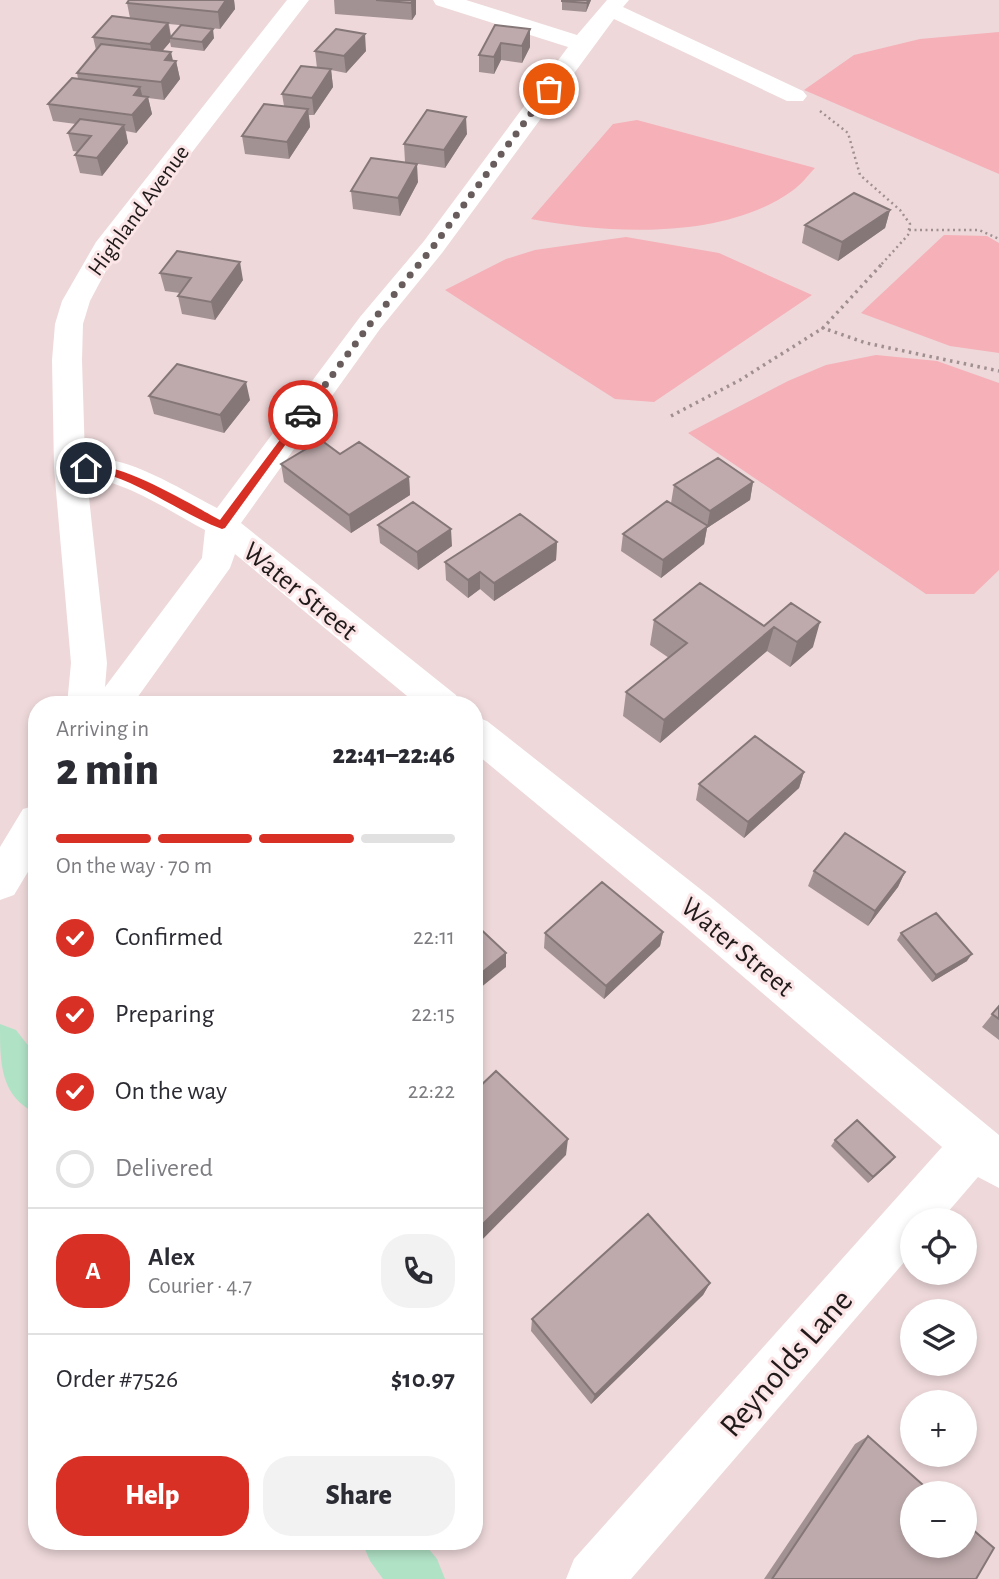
<!DOCTYPE html>
<meta charset="utf-8">
<style>
body{margin:0;font-family:"Alegreya Sans",sans-serif;background:#f2f2f3;color:#2b2b33;height:100vh;display:flex;flex-direction:column;font-size:26px;white-space:nowrap}
*{box-sizing:border-box;margin:0}
p{font-size:23px;color:#7c7c81}
.icon{flex:none;width:38px;height:38px;fill:none;stroke:currentColor;stroke-width:2;stroke-linecap:round;stroke-linejoin:round}
.map{position:relative;flex:1;overflow:hidden}
.details{position:absolute;left:28px;top:696px;width:455px;height:854px;display:flex;flex-direction:column;background:#fff;border-radius:28px;box-shadow:0 4px 10px #0003}
.details>*{flex:none}
.controls{position:absolute;left:900px;top:1208px;display:grid;gap:14px}
.controls a{display:grid;place-items:center;width:77px;height:77px;border-radius:50%;background:#fff;box-shadow:0 4px 10px #0003;font-size:35px}
.pin{position:absolute;display:grid;place-items:center;width:60px;height:60px;color:#fff;margin:-30px;border:4px solid #fff;border-radius:50%;box-shadow:0 2px 7px #0007}
.courier{position:absolute;display:grid;place-items:center;width:70px;height:70px;margin:-35px;border:5px solid #d93025;border-radius:50%;background:#fff;color:#222;box-shadow:0 2px 9px #0007}
.overview em{font-style:normal;font-weight:800}
.overview div{display:flex;flex-direction:column-reverse}
.overview{display:flex;align-items:center;justify-content:space-between;height:119px;padding:0 28px}
h1{font-size:46px;font-weight:800;line-height:52px}
.bar{display:grid;grid-template-columns:repeat(4,1fr);gap:10px 7px;align-content:center;height:84px;padding:0 28px}
.bar i{height:9px;border-radius:5px;background:#e1e1e2}
.bar .current{background:#d93025}
.bar p{grid-column:span 4}
.line{display:flex;align-items:center;gap:18px;padding:0 28px;border-top:2px solid #e1e1e2}
.line div{flex:1}
.round{display:grid;place-items:center;flex:none;width:74px;height:74px;border-radius:28px;background:#f2f2f3}
ol{padding:0 28px;list-style:none}
li{display:flex;align-items:center;gap:21px;height:77px}
li p{margin-inline-start:auto}
li .icon{padding:7px;border-radius:50%;background:#d93025;color:#fff;stroke-width:4}
li:last-child{color:#7c7c81}
li i{width:38px;height:38px;border:4px solid #e1e1e2;border-radius:50%}
.primary-button{display:flex;gap:14px;margin-top:auto;padding:14px 28px}
.primary-button a{flex:1;height:80px;border-radius:28px;background:#d93025;color:#fff;font-size:28px;font-weight:800;line-height:80px;text-align:center}
.primary-button a+a{background:#f2f2f3;color:#2b2b33}
.map>svg:first-child{display:block}
.green{fill:#f5b0b8}
.lines{fill:none;stroke-linecap:round;stroke-linejoin:round}
.path-far1{stroke:#a08f91;stroke-width:2.5;stroke-dasharray:2 3.5;stroke-linecap:butt}
.path{stroke:#a08f91;stroke-width:3.5;stroke-dasharray:2.5 4.5;stroke-linecap:butt}
.minor{fill:#fff;fill-rule:evenodd}
.major{fill:#b0e2c6;fill-rule:evenodd}
.wall{fill:#a39294}
.shaded-wall{fill:#857778}
.building{fill:#beaaac;stroke:#857778;stroke-width:2}
.route{fill:#d93025}
.done{stroke:#695c5d;stroke-width:7;stroke-dasharray:0 12.6}
.labels{text-anchor:middle;stroke-width:6;stroke-linejoin:round;paint-order:stroke}
.far-street-label{font-size:23px;fill:#211a1a;stroke:#fbe5e7}
.street-label{font-size:28px;fill:#211a1a;stroke:#fbe5e7}
.near-street-label{font-size:33px;fill:#211a1a;stroke:#fbe5e7}
</style>
<div class="map">
<svg width="999" height="1579" viewBox="0 0 999 1579">
<rect width="100%" height="100%" fill="#eed8da"/>
<path class="green" d="M999,32V174L804,90L854,55L920,39Z
M637,120L815,168C808,175 801,185 792,191C723,240 610,234 531,219L613,124Z
M944,235L987,236L999,243V353L950,346L861,313Z
M626,237L719,253L812,295L654,402L615,399L445,290L506,259L535,250Z
M876,355L937,361L999,383V570L974,594H926L688,433L788,381L826,365Z"/>
<g class="lines">
<path class="path-far1" d="M820,111L848,133L860,175L900,210L910,224L908,235L879,267
M909,230H979L999,239"/>
<path class="path" d="M881,265L823,328L866,343L999,371
M671,416L740,380L823,328"/>
<path class="minor" d="M287,0H309L117,250L90,301L83,324L82,360L85,457C132,457 176,487 217,508L360,317L424,241L568,47L436,5L433,0H466L577,35L607,0H629L623,7L803,91L807,96L803,101H787L614,19L442,253L380,329L241,523L456,695L461,705H418L235,554L230,568L132,705H67L71,663L54,468L52,360L55,324L62,301L96,242ZM87,479C124,479 172,513 205,530L202,558L105,687L107,663Z
M474,716L487,721L713,899L999,1135V1188L978,1177L941,1220H912V1253L631,1579H566L574,1559L942,1147L683,925L474,752Z
M37,805V857L14,895L0,900V847L23,809Z"/>
<path class="major" d="M0,1024L16,1030L37,1057V1114C0,1096 0,1064 0,1024Z
M362,1542H423L437,1559L445,1579H383L370,1561Z"/>
</g>
<path class="wall" d="M129,0H234L235,9L220,29L169,24L171,36L214,38L204,51L171,47L170,42L162,51L173,61H176L180,79L164,100L148,98L152,114L136,133L126,131L128,143L102,176L80,173L75,155L79,152L73,151L68,133L76,124L53,121L48,104L78,79L77,73L96,50L93,37L130,18L127,3Z
M334,0H416V14L412,20L335,14Z
M562,0H591L586,12L562,10Z
M495,25L530,47L522,63L501,60L494,74L479,72V55Z
M315,51H366L346,73L331,70L333,87L314,115H309L310,127L289,159L245,154L242,136L284,106L282,94L317,68Z
M467,134L445,168L405,162L404,144Z
M418,182L400,216L353,209L351,191Z
M890,210L885,228L838,261L802,243L805,225Z
M160,273L243,280L215,320L182,314L178,296L180,293L165,291Z
M149,396L250,400L224,433L154,414Z
M340,454L409,477L410,495L351,533L284,482L281,464Z
M753,482L750,500L707,528L704,544L661,578L621,551L623,534L671,503L674,485Z
M378,525L452,546L418,570L380,543Z
M557,542L556,560L494,601L480,589L468,598L446,580L445,562Z
M791,603L813,647L790,667L767,651L660,743L623,716L626,692L669,658L650,645L654,620L764,626Z
M804,772L799,788L744,838L696,800L699,784Z
M814,871L905,872L898,887L868,926L808,886Z
M663,932L660,946L604,999L544,948L545,933Z
M901,933L967,961L932,982L897,940Z
M999,1006V1040L982,1027Z
M835,1140L891,1162L868,1183L831,1146Z
M710,1283L703,1295L591,1404L531,1331L532,1319Z
M868,1436L976,1579H764L855,1444Z"/>
<path class="shaded-wall" d="M226,0H234L235,9L220,29L218,12Z
M413,0H416V14L412,20L411,3Z
M588,0H591L586,12L587,3Z
M168,23L171,38H170V42L154,61L150,44Z
M213,29L214,38L204,51L202,42Z
M530,29V47L522,63V46Z
M365,34L366,51L346,73L344,56Z
M501,43V60L494,74V57Z
M171,52L174,65L176,61L180,79L164,100L161,82L165,60Z
M331,69L333,87L314,115L312,98Z
M140,87L144,102L148,97L152,114L136,133L132,115L134,95Z
M308,109L310,127L289,159L287,142Z
M466,117L467,134L445,168L444,150Z
M124,125L128,143L102,176L97,158Z
M417,164L418,182L400,216L398,198Z
M890,210L885,228L838,261L842,242Z
M240,262L243,280L215,320L211,302Z
M246,382L250,400L224,433L220,415Z
M409,477L410,495L351,533L349,515Z
M753,482L750,500L707,528L704,544L661,578L663,560L707,527L710,511Z
M451,529L452,546L418,570L417,552Z
M557,542L556,560L494,601V583Z
M480,572V589L468,598V580Z
M820,622L813,647L790,667L797,642Z
M774,627L767,651L660,743L664,720Z
M804,772L799,788L744,838L748,822Z
M905,872L898,887L868,926L875,911Z
M663,932L660,946L604,999L606,986Z
M506,953V967L474,993V979Z
M972,954L967,961L932,982L936,975Z
M568,1139L566,1155L474,1248V1233Z
M895,1157L891,1162L868,1183L873,1177Z
M710,1283L703,1295L591,1404L595,1395Z"/>
<path class="building" d="M129,0H226L218,12L127,3Z
M376,0H413L411,3Z
M562,0H588L587,3L562,1Z
M112,16L168,23L150,44L93,37Z
M181,25L213,29L202,42L170,38Z
M495,25L530,29L522,46L501,43L494,57L479,55Z
M336,29L365,34L344,56L315,51Z
M101,44L171,52L165,60L176,61L161,82L77,73Z
M301,66L331,69L312,98L282,94Z
M72,78L140,87L134,95L148,97L132,115L48,104Z
M264,104L308,109L287,142L242,136Z
M427,110L466,117L444,150L404,144Z
M80,119L124,125L97,158L75,155L91,136L68,133Z
M371,158L417,164L398,198L351,191Z
M854,193L890,210L842,242L805,225Z
M177,251L240,262L211,302L178,296L191,278L160,273Z
M177,364L246,382L220,415L149,396Z
M321,440L340,454L359,442L409,477L349,515L281,464Z
M718,458L753,482L710,511L674,485Z
M667,501L708,526L663,560L623,534Z
M413,502L451,529L417,552L378,525Z
M520,514L557,542L494,583L480,572L468,580L445,562Z
M700,583L764,626L791,603L820,622L797,642L774,627L664,720L626,692L687,643L654,620Z
M755,736L804,772L748,822L699,784Z
M845,833L905,872L875,911L814,871Z
M602,882L663,932L606,986L545,933Z
M936,913L972,954L936,975L901,933Z
M474,923L506,953L474,979Z
M999,1006V1019L992,1014Z
M496,1071L568,1139L474,1233V1092Z
M857,1120L895,1157L873,1177L835,1140Z
M648,1214L710,1283L595,1395L532,1319Z
M868,1436L932,1493H912V1545H964V1522L994,1548L976,1579H772Z"/>
<path class="route" d="M300,413L307,415L225,528L222,529C184,515 151,489 112,476C103,472 89,474 81,468C105,452 195,507 220,520Z"/>
<g class="lines">
<path class="done" d="M303,415L370,324L433,247L549,89"/>
</g>
<g class="labels">
<g class="far-street-label">
<text transform="translate(138 210) rotate(-54)" y="8">Highland Avenue</text>
</g>
<g class="street-label">
<text transform="translate(301 590) rotate(39)" y="10">Water Street</text>
<text transform="translate(738 946) rotate(40)" y="10">Water Street</text>
</g>
<g class="near-street-label">
<text transform="translate(785 1362) rotate(-49)" y="12">Reynolds Lane</text>
</g>
</g>
</svg>
<div class="controls">
<a><svg class="icon" aria-label="locate" viewBox="0 0 24 24"><circle cx="12" cy="12" r="6"/><path d="M12 2v4M12 18v4M2 12h4M18 12h4"/></svg></a>
<a><svg class="icon" aria-label="layers" viewBox="0 0 24 24"><path d="M12 4l9 5-9 5-9-5zM3 14l9 5 9-5"/></svg></a>
<a>+</a>
<a>−</a>
</div>
<div class="pin" style="left:549px;top:89px;background:#ea580c"><svg class="icon" aria-label="bag" viewBox="0 0 24 24"><path d="M5 8h14l-1 12H6zM9 8a3 3 0 0 1 6 0"/></svg></div>
<div class="pin" style="left:86px;top:468px;background:#1f2937"><svg class="icon" aria-label="home" viewBox="0 0 24 24"><path d="M3 11l9-7 9 7M6 9v11h12V9"/></svg></div>
<div class="courier" style="left:303px;top:415px"><svg class="icon" aria-label="car" viewBox="0 0 24 24"><path d="M5 17H2v-5l4-1 3-4h7l3 4 3 1v5h-3M9 17h6M6 11h13"/><circle cx="7" cy="17" r="2"/><circle cx="17" cy="17" r="2"/></svg></div>
<section class="details">
<div class="overview"><div><h1>2 min</h1><p>Arriving in</p></div><em>22:41–22:46</em></div>
<div class="bar"><i class="current"></i><i class="current"></i><i class="current"></i><i></i><p>On the way · 70 m</p></div>
<ol>
<li><svg class="icon" aria-label="check" viewBox="0 0 24 24"><path d="M5 12l5 5 9-10"/></svg>Confirmed<p>22:11</p></li>
<li><svg class="icon" aria-label="check" viewBox="0 0 24 24"><path d="M5 12l5 5 9-10"/></svg>Preparing<p>22:15</p></li>
<li><svg class="icon" aria-label="check" viewBox="0 0 24 24"><path d="M5 12l5 5 9-10"/></svg>On the way<p>22:22</p></li>
<li><i></i>Delivered</li>
</ol>
<div class="line" style="height:126px"><b class="round" style="background:#d93025;color:#fff">A</b><div><b>Alex</b><p>Courier · 4.7</p></div><a class="round"><svg class="icon" aria-label="phone" viewBox="0 0 24 24"><path d="M5 4h4l2 5-3 2q2 4 5 5l2-3 5 2v4C11 20 4 13 5 4z"/></svg></a></div>
<div class="line" style="height:91px"><div>Order #7526</div><b>$10.97</b></div>
<div class="primary-button"><a>Help</a><a>Share</a></div>
</section>
</div>
